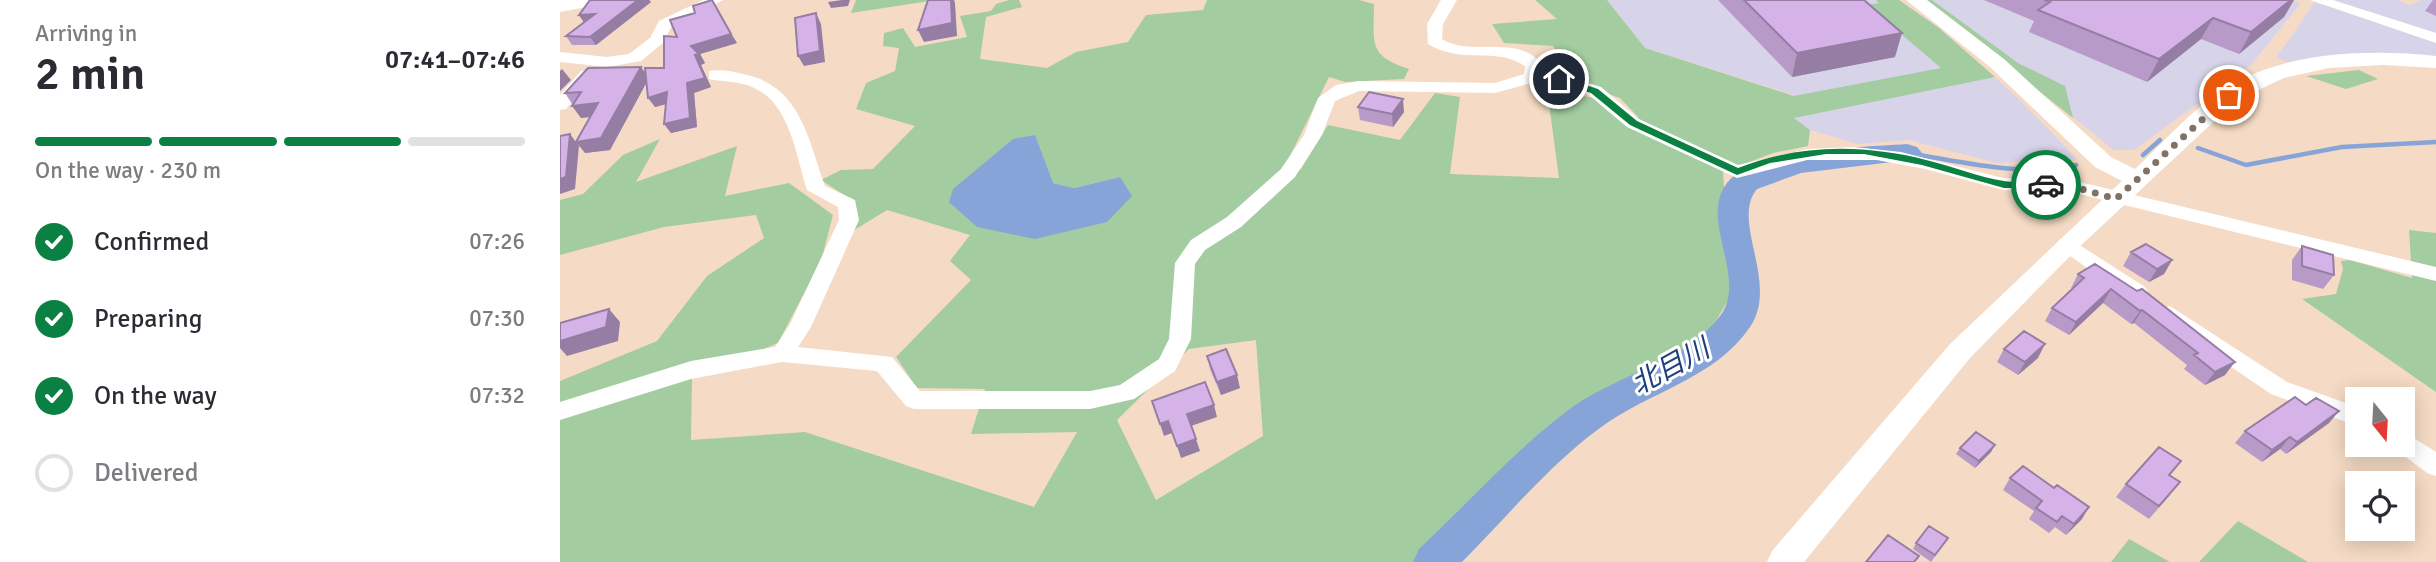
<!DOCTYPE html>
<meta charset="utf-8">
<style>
body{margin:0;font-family:Signika,"Noto Sans JP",sans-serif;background:#f2f2f3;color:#2b2b33;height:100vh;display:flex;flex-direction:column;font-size:26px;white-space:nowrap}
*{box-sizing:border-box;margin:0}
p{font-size:23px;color:#7c7c81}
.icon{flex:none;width:38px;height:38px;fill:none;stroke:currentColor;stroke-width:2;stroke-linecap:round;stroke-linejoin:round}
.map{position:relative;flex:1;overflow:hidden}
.side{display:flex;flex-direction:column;background:#fff;width:560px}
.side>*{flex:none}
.needle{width:46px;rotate:162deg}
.fabs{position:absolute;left:1785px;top:387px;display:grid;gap:14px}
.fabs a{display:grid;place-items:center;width:70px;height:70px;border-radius:0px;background:#fff;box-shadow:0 4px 18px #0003;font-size:35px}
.pin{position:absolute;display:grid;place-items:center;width:60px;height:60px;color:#fff;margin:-30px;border:4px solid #fff;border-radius:50%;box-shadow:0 2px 7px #0007}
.courier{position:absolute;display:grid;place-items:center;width:70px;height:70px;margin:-35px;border:5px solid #0b8043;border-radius:50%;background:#fff;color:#222;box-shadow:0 2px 9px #0007}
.overview em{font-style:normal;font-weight:600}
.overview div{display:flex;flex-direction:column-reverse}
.overview{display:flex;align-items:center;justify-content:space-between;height:119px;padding:0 35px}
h1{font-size:46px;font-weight:600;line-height:52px}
.bar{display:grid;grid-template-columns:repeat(4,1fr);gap:10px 7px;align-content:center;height:84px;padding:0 35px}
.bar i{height:9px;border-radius:5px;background:#e1e1e2}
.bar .selected{background:#0b8043}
.bar p{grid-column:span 4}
ol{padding:0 35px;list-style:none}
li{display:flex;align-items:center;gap:21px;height:77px}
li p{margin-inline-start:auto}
li .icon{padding:7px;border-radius:50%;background:#0b8043;color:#fff;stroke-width:4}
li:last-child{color:#7c7c81}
li i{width:38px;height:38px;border:4px solid #e1e1e2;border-radius:50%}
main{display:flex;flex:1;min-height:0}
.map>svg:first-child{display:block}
.industrial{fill:#d7d4e9}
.green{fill:#a3cca1;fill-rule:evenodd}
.water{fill:#87a4d8}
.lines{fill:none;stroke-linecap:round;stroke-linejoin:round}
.stream{stroke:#87a4d8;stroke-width:4.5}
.river{fill:#87a4d8;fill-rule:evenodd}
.minor{fill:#fff;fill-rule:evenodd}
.tertiary{fill:#fff;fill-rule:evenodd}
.wall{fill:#b79ac8}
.shaded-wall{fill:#957da3}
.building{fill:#d5b3e9;stroke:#957da3;stroke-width:2}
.route{fill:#0b8043}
.done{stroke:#817264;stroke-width:7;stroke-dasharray:0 12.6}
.labels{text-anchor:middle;stroke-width:6;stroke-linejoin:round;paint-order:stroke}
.water-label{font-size:28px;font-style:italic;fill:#1d3f7d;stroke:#fff}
</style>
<main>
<section class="side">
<div class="overview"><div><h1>2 min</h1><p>Arriving in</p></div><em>07:41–07:46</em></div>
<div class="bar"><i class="selected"></i><i class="selected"></i><i class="selected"></i><i></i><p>On the way · 230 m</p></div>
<ol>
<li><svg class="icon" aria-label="check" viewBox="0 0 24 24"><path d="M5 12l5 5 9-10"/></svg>Confirmed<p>07:26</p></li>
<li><svg class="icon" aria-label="check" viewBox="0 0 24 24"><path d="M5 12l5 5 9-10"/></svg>Preparing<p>07:30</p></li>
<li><svg class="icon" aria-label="check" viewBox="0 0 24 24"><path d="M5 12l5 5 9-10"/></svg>On the way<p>07:32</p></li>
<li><i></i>Delivered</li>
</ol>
</section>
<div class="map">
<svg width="1876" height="562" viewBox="0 0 1876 562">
<rect width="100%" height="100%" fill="#f5dbc5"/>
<path class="industrial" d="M1047,0H1339L1379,28L1457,97L1517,159L1437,163L1349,140L1299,144L1250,130L1233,118L1234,95L1085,48Z
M1372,0H1732L1741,3L1691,65L1574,150H1553Z
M1770,0H1838L1849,5L1861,0H1876V35Z
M1755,2L1876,41V57L1806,54L1728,62L1716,58Z"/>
<path class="green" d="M296,0H376L291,13Z
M449,0H459L462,7L426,17L420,59L487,68L516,52L568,42L586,15L643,10L647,0H799L814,4C814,42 807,56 849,69L844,79L785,82L769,77L726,164L741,169L768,125L840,140L875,93L900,97L890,174L999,178L987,89L1034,98L1062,122L1078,117L1060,98L1021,85L993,46L944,43L932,24L997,19L975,0H1047L1085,48L1234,96L1381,68L1307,5L1319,3L1316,0H1339L1379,28L1435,77L1234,118L1250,130L1248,146L1213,153L1163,172L1171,296L1144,340L1061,386L1016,420L863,562H0V381L97,341L147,276L204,238L196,215L104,227L0,255V200L23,194L63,155L100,139L76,182L177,146L165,196L229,183L273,215L261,261L218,343L132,378L131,440L245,432L474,507L517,432L411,434L425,389L357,388L336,357L411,280L390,261L410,235L327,210L291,232L295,202L261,180L281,170L313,169L355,126L296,109L306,83L335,71L339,48L323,46L324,33L343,28L355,47L407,37L400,16L431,11L436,4ZM560,177L417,227L493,183L514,188ZM696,340L703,436L596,500L557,420L629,349Z
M1364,0H1372L1458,63L1505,86L1513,118Z
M1799,70L1818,79L1786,89L1746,76Z
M1849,230L1876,233V392L1742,299L1776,294L1783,269L1781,261L1790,260L1852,278Z
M1678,521L1748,562H1639Z
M1569,539L1610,562H1551Z"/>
<path class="water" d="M475,135L493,183L514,188L560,177L572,196L547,222L475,239L417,227L389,202L393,189L453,139Z"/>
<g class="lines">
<path class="stream" d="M1638,148L1686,165L1782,147L1876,142
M1347,153C1405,162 1458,177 1516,165
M1583,155L1600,140"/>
<path class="river" d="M1347,144L1357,147L1362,153L1357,159L1241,173L1197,189C1170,221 1220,283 1190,327C1155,379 1088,392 1040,428C989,465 947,517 902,562H853L859,549C909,502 956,449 1011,408C1058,374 1124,363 1160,316C1191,276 1130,211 1175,175C1209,149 1304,147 1347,144Z"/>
<path class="minor" d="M143,0H163L111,27L103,43L81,61L47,67L0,62V52L47,57L69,54L90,38L99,21Z
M881,0H897L883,24L882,39C913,58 956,33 982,64L981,73L999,74L1041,87L1079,119L1178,165L1247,149L1294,147L1341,152L1443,178L1507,179L1876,267V281L1507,191L1443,190L1365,169L1317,160H1247L1177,178L1067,127L1029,95L997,84L975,82L935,93L799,91L775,101L762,135L735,177L681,227L645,250L635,264L631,339L615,371L574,399L530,409H354L346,406L317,371L222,362L131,379L0,420V402L131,361L215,347L230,324L279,220L278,207L247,190C236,156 230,102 192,87C179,81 163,82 149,79V71C161,69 176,72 187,75C241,87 249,142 265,186L295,200L299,220L251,327L238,347L332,357L360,391H530L560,385L599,359L609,339L615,263L631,240L667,217L721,169L744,135L758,98L776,85L799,81L935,83L964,74L965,66C935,46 902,65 868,44L867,24Z
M1750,0H1773L1876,33V43Z
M27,70L35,75L6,109L0,110V95L21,71Z
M1507,237L1585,287L1588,292L1585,297H1569L1500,249L1497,244L1500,239Z
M1610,306L1727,382L1797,407V426L1711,394L1602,320L1599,314L1602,308Z
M1843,431L1876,452V476L1867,473L1834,448L1833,444H1843Z"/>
<path class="tertiary" d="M0,0H45L43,4L0,12Z
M1346,0H1367L1444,59L1551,157L1575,169C1602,144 1632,109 1663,90C1724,51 1807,49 1876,56V68L1823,65L1769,68L1724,78L1677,100L1516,250L1410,358L1244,562H1207L1212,551L1390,344L1562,181L1535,167L1430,67Z"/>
</g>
<path class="wall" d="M30,0H89L91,2L36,45H12L6,36L24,22L19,15Z
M152,0L177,43L140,54L145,63L141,65L151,87L134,93L137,127L111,133L104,124L106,104L95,107L86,83L50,150L25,153L30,117L21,118L5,93L104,68L117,37L135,13Z
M1158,0H1304L1335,57L1232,77Z
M1424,0H1734L1724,17L1679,54L1641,39L1587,82L1469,32L1474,21Z
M1873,0H1876V16L1865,11Z
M798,107L844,112L833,127L800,120Z
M1742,246L1774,275L1763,289L1732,280V260Z
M1571,252L1612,260L1604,274L1589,282L1563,266Z
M1535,264L1665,375L1645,385L1624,369L1627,365L1574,323L1571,324L1543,303L1509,335L1485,321L1492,308L1513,289L1511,288L1518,274Z
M1444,349L1478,358L1458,375L1437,362Z
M647,356L680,388L661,395L650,369Z
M1769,423L1726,454L1720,449L1702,462L1675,443L1685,431Z
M1400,448L1431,452L1415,468L1396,454Z
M1610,476V495L1589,519L1556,497L1566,484Z
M1450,478L1522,519L1506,535L1495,527L1489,533L1469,519L1474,511L1443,490Z
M1356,543L1384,544L1371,562L1353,549Z"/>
<path class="shaded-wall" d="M78,0H89L91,2L36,45L30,37Z
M282,0H290L288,6L271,8L268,2Z
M391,0H394L395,3L397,36L364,42L358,30Z
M1731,0H1734L1724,17L1679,54L1691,32Z
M256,13L261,24L265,62L244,66L238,56Z
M35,14L25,24L19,15Z
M1653,18L1641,39L1587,82L1599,59Z
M1342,33L1335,57L1232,77L1237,53Z
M171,34L177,43L140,54L145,63L141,65L151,87L134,93L137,127L111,133L104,124L131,46Z
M81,67L89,78L50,150L25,153L16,142Z
M2,69L11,80L0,91V71Z
M107,92L114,102L95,107L88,98Z
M843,99L844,112L833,127L832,114Z
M38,103L46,115L21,118L12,106Z
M10,134L19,146L15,189L0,194V179Z
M1612,260L1604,274L1589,282L1597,269Z
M1551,289L1543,303L1509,335L1516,322Z
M49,309L60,322L58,341L7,356L0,348V341Z
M1582,310L1574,323L1571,324L1580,311Z
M1485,344L1478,358L1458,375L1465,362Z
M1675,362L1665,375L1645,385L1655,372Z
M677,375L680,388L661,395L657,382Z
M654,405L657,417L631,426L627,414Z
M1779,411L1769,423L1726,454L1737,442Z
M608,421L612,433L604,436L600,424Z
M1730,437L1720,449L1702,462L1712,450Z
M636,439L640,451L621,458L617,446Z
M1435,445L1431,452L1415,468L1419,461Z
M1529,507L1522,519L1506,535L1514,524Z"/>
<path class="building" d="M30,0H78L30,37L6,36L35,14L19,15Z
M152,0L171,34L131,46L139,54L135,55L145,78L127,83L130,118L104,124L107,92L88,98L85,68H104V36L117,37L110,20L135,13L133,6Z
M368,0H391L392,23L358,30Z
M1184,0H1304L1342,33L1237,53Z
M1484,0H1731L1691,32L1653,18L1599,59L1478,10L1490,2Z
M256,13L260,51L238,56L235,18Z
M81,67L41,138L16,142L38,103L12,106L21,92L5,93L28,68Z
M809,92L843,99L832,114L798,107Z
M10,134L6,177L0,179V136Z
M1586,244L1612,260L1597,269L1571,252Z
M1742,246L1773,255L1774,275L1742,266Z
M1535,264L1577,291L1582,289L1675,362L1655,372L1634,355L1638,353L1582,310L1580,311L1551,289L1516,322L1492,308L1524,278L1518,274Z
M49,309L46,327L0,341V323Z
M1464,331L1485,344L1465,362L1444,349Z
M666,349L677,375L657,382L647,356Z
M645,382L654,405L627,414L636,439L617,446L608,421L600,424L592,401Z
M1735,397L1746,405L1756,398L1779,411L1737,442L1730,437L1712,450L1685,431Z
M1416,432L1435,445L1419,461L1400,448Z
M1599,447L1621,461L1609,475L1620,482L1599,506L1566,484Z
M1463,466L1494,488L1497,485L1529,507L1514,524L1502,516L1497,522L1476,508L1482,501L1450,478Z
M1369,526L1388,538L1375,555L1356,543Z
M1328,535L1359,556L1354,562H1306Z"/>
<path class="route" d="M999,76L1038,89L1077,121L1178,168C1239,144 1303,144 1366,160C1392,166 1418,177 1444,181C1457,183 1473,181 1486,181L1491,185L1486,188H1444L1362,165L1304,154H1266L1210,163L1177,175L1070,125L1031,93L995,81Z"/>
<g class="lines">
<path class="done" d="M1486,185H1507L1556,199L1669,95"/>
</g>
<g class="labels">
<g class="water-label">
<text transform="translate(1110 366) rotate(-29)" y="10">北目川</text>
</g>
</g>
</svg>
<div class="fabs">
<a><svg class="needle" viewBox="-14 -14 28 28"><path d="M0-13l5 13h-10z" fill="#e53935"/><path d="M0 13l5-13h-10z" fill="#7c7c81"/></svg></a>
<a><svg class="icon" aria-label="locate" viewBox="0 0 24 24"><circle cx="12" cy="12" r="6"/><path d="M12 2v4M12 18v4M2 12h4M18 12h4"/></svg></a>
</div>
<div class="pin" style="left:1669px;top:95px;background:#ea580c"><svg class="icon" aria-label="bag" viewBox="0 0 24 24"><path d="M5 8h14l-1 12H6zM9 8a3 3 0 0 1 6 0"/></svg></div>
<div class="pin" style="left:999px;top:79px;background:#1f2937"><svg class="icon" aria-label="home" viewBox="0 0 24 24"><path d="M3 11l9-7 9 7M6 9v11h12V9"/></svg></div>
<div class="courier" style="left:1486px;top:185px"><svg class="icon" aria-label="car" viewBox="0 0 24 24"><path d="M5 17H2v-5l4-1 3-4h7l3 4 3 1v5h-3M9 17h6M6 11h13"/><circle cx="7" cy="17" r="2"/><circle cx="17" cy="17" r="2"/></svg></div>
</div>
</main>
